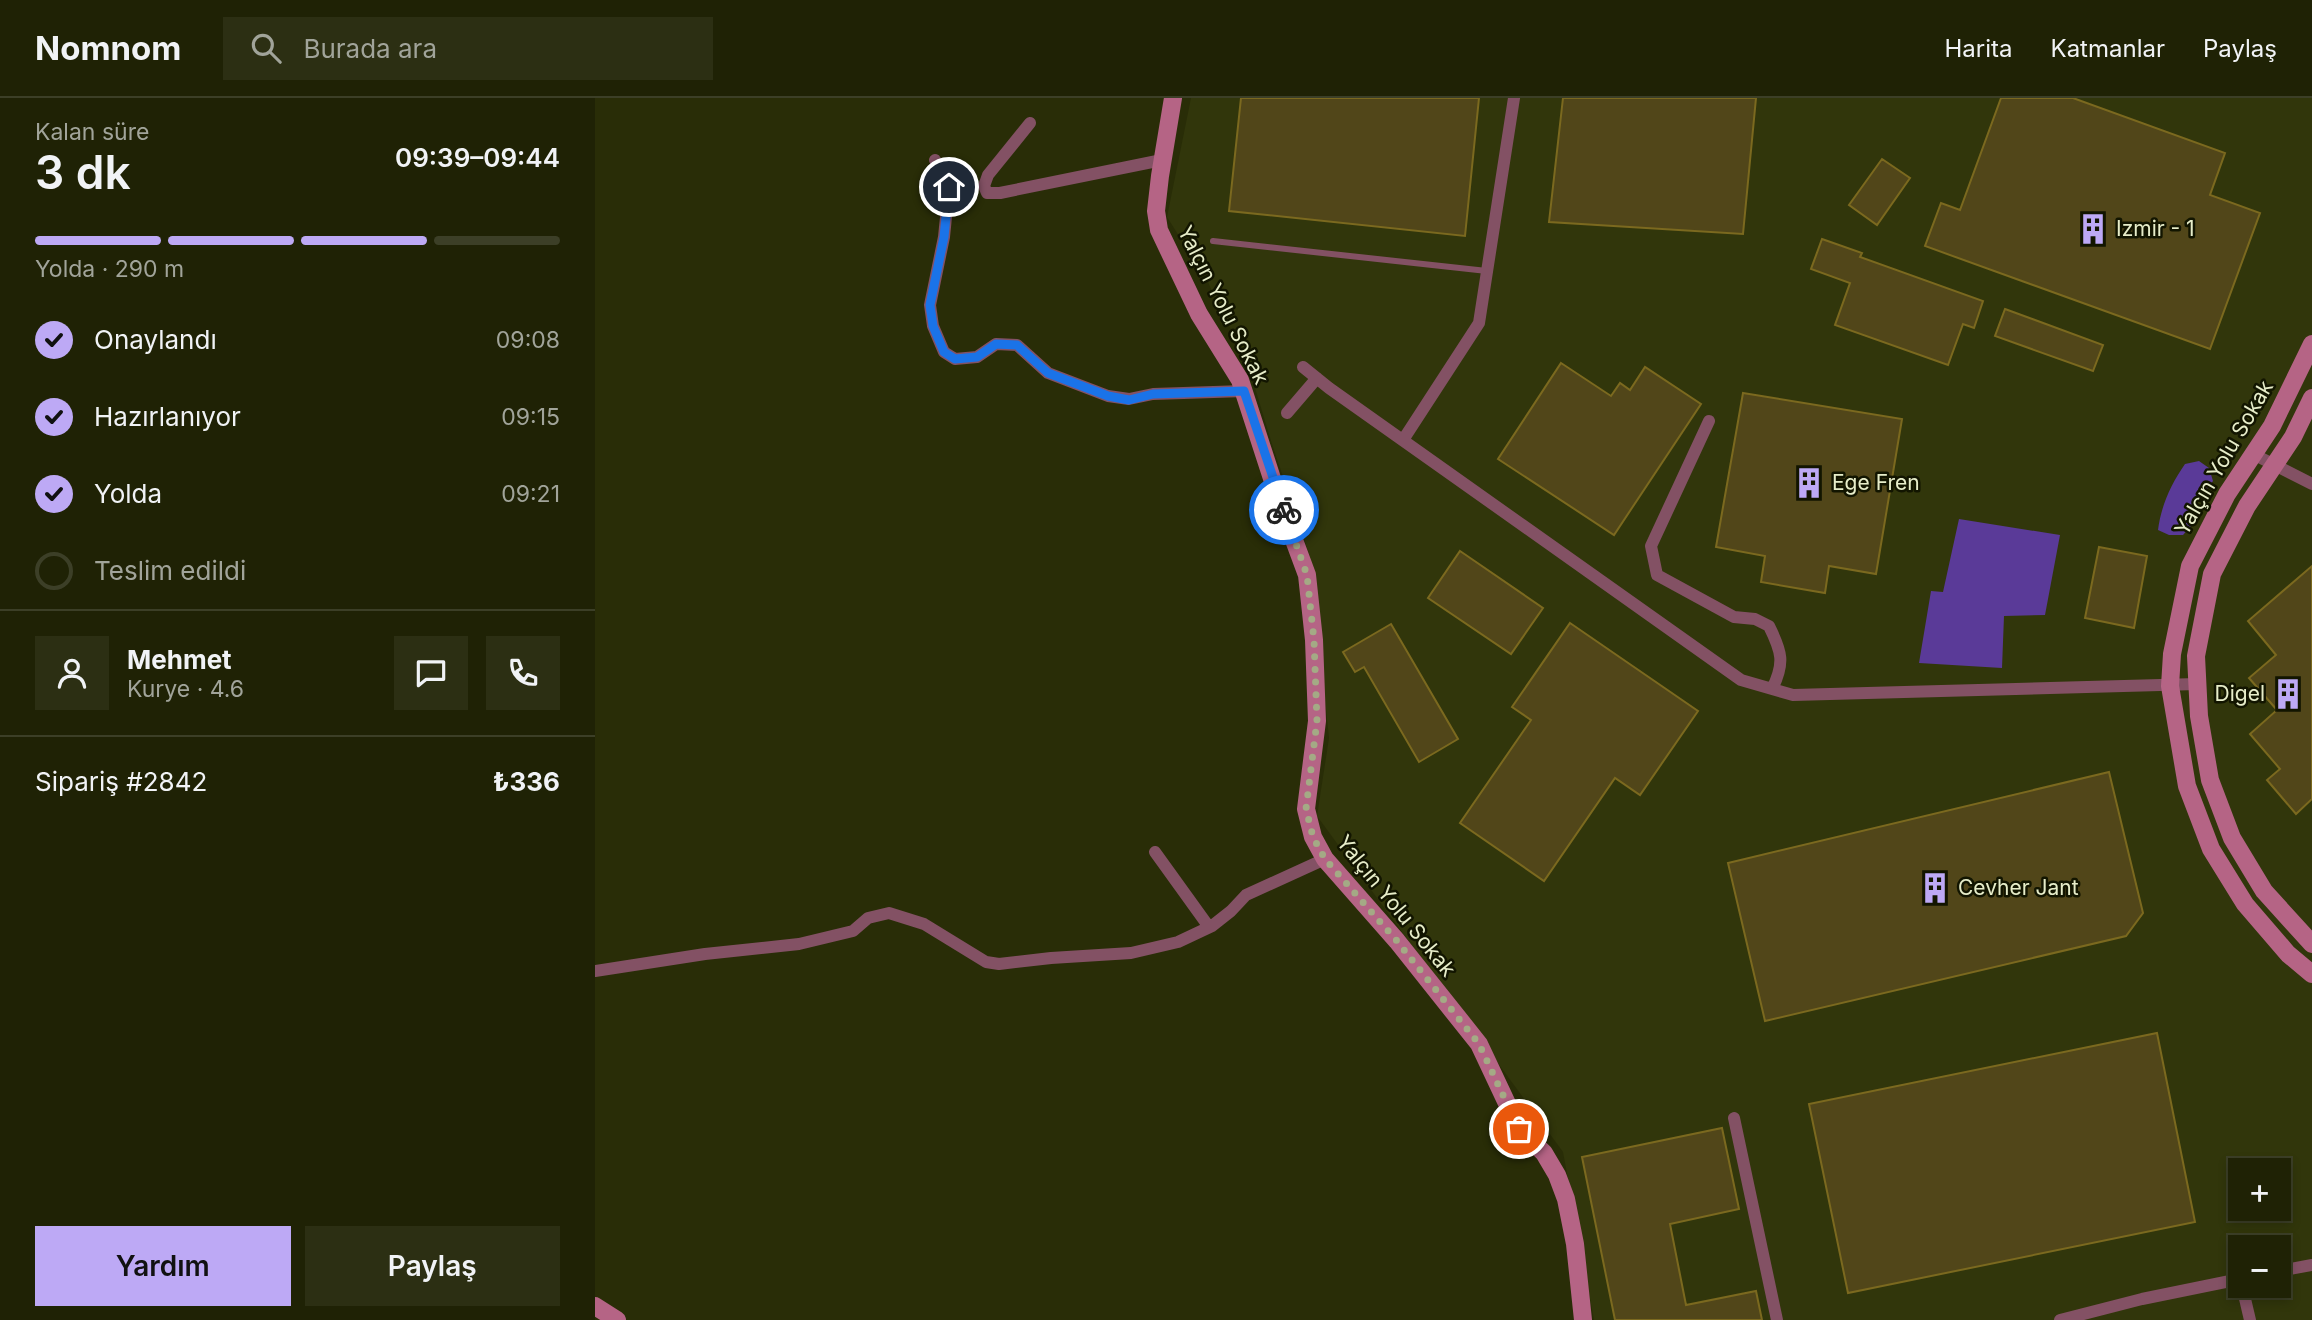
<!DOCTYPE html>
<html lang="tr">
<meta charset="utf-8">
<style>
body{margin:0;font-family:Inter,sans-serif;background:#2c2f13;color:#f1f3f6;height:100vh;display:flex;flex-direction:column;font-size:26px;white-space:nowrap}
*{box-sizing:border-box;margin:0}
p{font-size:23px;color:#a1a49a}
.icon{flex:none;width:38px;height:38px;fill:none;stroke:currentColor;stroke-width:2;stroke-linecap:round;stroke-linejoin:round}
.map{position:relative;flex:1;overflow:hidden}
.details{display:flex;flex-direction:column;background:#1f2205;width:595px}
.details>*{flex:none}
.fabs{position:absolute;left:1633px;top:1060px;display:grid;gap:14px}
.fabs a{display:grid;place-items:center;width:63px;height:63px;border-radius:0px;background:#1f2205;box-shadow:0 4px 10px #0003,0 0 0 2px #3c3f27;font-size:35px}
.pin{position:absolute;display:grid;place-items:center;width:60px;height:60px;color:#fff;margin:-30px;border:4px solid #fff;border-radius:50%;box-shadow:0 2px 7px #0007}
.courier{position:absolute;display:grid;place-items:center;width:70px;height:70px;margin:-35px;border:5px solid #1a73e8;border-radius:50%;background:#fff;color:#222;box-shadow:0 2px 9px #0007}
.head em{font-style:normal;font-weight:600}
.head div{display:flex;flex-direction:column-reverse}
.head{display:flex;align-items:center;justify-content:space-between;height:119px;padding:0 35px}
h1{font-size:46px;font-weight:600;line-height:52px}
.bar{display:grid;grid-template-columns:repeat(4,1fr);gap:10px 7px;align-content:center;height:84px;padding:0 35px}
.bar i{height:9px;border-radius:5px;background:#3c3f27}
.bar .selected{background:#bda9f5}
.bar p{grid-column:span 4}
.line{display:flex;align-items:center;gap:18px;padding:0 35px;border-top:2px solid #3c3f27}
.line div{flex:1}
.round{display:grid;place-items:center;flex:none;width:74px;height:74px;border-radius:0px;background:#2c2f13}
ol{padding:0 35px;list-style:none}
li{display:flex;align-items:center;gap:21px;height:77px}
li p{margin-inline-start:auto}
li .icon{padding:7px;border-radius:50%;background:#bda9f5;color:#111;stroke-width:4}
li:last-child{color:#a1a49a}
li i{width:38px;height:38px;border:4px solid #3c3f27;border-radius:50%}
.action{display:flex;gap:14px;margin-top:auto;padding:14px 35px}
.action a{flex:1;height:80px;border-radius:0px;background:#bda9f5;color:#111;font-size:28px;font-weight:600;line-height:80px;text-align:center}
.action a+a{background:#2c2f13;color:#f1f3f6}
header{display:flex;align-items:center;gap:42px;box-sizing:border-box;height:98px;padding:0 35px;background:#1f2205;border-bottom:2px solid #3c3f27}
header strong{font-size:33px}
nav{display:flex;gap:38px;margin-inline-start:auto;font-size:24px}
.search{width:490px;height:63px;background:#2c2f13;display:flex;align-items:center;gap:18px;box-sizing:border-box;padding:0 24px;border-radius:0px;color:#a1a49a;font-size:26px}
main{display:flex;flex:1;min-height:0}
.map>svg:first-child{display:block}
.built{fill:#31360b;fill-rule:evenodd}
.green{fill:#5a3a98}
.building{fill:#514619;stroke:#7b691f;stroke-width:2}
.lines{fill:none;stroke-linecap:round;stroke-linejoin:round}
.lane{stroke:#835164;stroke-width:6}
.street{stroke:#835164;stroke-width:12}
.secondary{stroke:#b56485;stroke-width:18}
.done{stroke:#a4aa85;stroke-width:7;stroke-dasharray:0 12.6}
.route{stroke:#1a73e8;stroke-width:9}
.labels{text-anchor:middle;stroke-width:5;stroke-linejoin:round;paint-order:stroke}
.poi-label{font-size:21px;fill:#e7edc9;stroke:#121500;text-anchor:start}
.street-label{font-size:21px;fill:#e7edc9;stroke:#121500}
</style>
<header>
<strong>Nomnom</strong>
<div class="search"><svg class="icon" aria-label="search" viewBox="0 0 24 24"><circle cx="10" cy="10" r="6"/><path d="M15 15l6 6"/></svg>Burada ara</div>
<nav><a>Harita</a><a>Katmanlar</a><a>Paylaş</a></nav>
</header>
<main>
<section class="details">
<div class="head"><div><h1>3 dk</h1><p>Kalan süre</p></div><em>09:39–09:44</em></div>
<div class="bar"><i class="selected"></i><i class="selected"></i><i class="selected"></i><i></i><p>Yolda · 290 m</p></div>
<ol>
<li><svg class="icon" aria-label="check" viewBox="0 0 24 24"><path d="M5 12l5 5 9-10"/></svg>Onaylandı<p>09:08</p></li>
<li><svg class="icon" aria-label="check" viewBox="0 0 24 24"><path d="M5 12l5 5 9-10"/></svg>Hazırlanıyor<p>09:15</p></li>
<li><svg class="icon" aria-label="check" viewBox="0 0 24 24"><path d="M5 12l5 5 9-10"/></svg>Yolda<p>09:21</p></li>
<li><i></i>Teslim edildi</li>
</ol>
<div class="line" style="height:126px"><a class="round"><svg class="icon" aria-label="person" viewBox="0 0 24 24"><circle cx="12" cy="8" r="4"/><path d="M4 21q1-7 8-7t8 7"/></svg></a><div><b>Mehmet</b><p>Kurye · 4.6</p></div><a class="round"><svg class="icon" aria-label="chat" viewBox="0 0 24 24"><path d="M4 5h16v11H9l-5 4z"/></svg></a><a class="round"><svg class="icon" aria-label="phone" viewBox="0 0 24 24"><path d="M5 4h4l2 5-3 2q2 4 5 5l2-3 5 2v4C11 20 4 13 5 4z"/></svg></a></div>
<div class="line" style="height:91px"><div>Sipariş #2842</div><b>₺336</b></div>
<div class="action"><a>Yardım</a><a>Paylaş</a></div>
</section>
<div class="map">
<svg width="1717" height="1222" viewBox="0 0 1717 1222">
<rect width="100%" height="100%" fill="#292d07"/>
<path class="built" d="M596,0H1717V1222H999L968,1054L722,718L734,640L715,459L677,346L647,247L629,221L613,184L572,119ZM1645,1073H1684V1111H1645ZM1645,1150H1684V1188H1645Z"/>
<path class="green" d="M1604,363L1614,370L1618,383L1599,408L1596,428L1588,437H1574L1563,432C1566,408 1576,386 1590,366Z
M1364,421L1465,437L1450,517L1409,518L1407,570L1324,565L1336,493L1348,494Z"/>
<path class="building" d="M646,0H884L870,138L634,113Z
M968,0H1161L1148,136L954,124Z
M1406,0H1478L1630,55L1615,97L1665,115L1615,251L1330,148L1346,105L1365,112Z
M1287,61L1315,80L1282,127L1254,107Z
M1227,141L1267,155L1265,159L1388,203L1379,230L1368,226L1353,267L1240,227L1255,185L1216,171Z
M1410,211L1508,247L1498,273L1400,238Z
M966,265L1016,298L1025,285L1035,292L1050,269L1106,306L1019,437L903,361Z
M1148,295L1307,321L1281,476L1234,468L1230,495L1166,484L1170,458L1121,449Z
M1504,449L1552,458L1539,530L1490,520Z
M865,453L948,510L916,556L833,500Z
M1717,468V701L1701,716L1672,682L1685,671L1655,636L1682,612L1654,580L1681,557L1653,523Z
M975,525L1103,613L1045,697L1020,680L949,783L865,725L936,622L917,609Z
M796,526L863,641L824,664L769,569L760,574L748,554Z
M1514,674L1548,815L1531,838L1170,923L1133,765Z
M1562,935L1600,1124L1253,1195L1214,1006Z
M1127,1030L1144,1111L1075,1126L1091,1207L1161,1193L1167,1222H1020L987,1059Z"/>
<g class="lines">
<path class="lane" d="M618,143L892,173"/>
<path class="street" d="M435,25L393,77L389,88L392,95H405L567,62
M340,62L354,89L349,139L335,207L338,228L349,254L360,261L382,259L401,246L422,247L453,275L513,298L534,301L558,296L649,293
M708,269L734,290L1146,582L1198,597L1602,586
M692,315L722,280
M1114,323L1056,448L1062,477L1139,519L1160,521L1174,528C1187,554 1190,565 1177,591
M808,342L884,225L919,0
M1658,356L1717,386
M560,754L614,829
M0,873L110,856L204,846L258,833L273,820L294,815L329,826L391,864L404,866L456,860L536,855L583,844L617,828L636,813L651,797L730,761
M1139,1020L1182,1222
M1684,1173L1717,1167
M1647,1188L1655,1222
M1465,1222L1547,1201L1645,1181"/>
<path class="secondary" d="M578,0L565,78L561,113L564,132L604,216L645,282L683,399L712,477L719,542L722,623L711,711L718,739L730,761L802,843L884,946L924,1031L949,1055L962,1077L971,1101L980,1146L988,1222
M1717,246L1677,328L1632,396L1595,468L1577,556L1575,588L1592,688L1616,751L1650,806L1693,856L1717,876
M1717,300L1698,339L1652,408L1617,476L1601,558L1604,618L1615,682L1637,740L1669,793L1717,846
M0,1208L22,1222"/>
</g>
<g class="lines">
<path class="done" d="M689,412L712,477L719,542L722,623L711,711L718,739L730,761L802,843L884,946L924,1031"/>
<path class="route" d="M354,89L349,139L335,207L338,228L349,254L360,261L382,259L401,246L422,247L453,275L513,298L534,302L558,296L649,293L689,412"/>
</g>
<defs>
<symbol id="building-bare" viewBox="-9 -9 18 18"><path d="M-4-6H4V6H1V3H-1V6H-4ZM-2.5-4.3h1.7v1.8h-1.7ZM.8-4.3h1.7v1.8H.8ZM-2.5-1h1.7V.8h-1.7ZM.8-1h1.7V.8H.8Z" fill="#bda9f5" stroke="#121500" stroke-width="2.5" paint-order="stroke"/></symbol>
</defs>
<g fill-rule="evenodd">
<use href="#building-bare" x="1476" y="109" width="44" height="44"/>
<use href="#building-bare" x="1192" y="363" width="44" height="44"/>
<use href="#building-bare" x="1671" y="574" width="44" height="44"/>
<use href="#building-bare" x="1318" y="768" width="44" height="44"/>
</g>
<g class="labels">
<g class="poi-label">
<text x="1521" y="138">Izmir - 1</text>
<text x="1237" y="392">Ege Fren</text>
<text x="1670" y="603" text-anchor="end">Digel</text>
<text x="1363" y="797">Cevher Jant</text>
</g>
<g class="street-label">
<text transform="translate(628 207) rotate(63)" y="7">Yalçın Yolu Sokak</text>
<text transform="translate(1629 360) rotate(-60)" y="7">Yalçın Yolu Sokak</text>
<text transform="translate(801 808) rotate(51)" y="7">Yalçın Yolu Sokak</text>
</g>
</g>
</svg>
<div class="fabs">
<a>+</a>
<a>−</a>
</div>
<div class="pin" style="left:924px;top:1031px;background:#ea580c"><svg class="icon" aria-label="bag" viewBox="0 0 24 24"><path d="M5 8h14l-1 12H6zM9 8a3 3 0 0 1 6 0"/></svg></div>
<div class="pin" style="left:354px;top:89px;background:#1f2937"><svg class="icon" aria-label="home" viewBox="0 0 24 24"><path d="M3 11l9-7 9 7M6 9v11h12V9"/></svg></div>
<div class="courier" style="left:689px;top:412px"><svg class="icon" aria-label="bike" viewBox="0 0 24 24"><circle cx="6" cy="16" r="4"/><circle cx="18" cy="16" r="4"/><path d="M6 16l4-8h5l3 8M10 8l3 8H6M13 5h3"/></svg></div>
</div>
</main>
